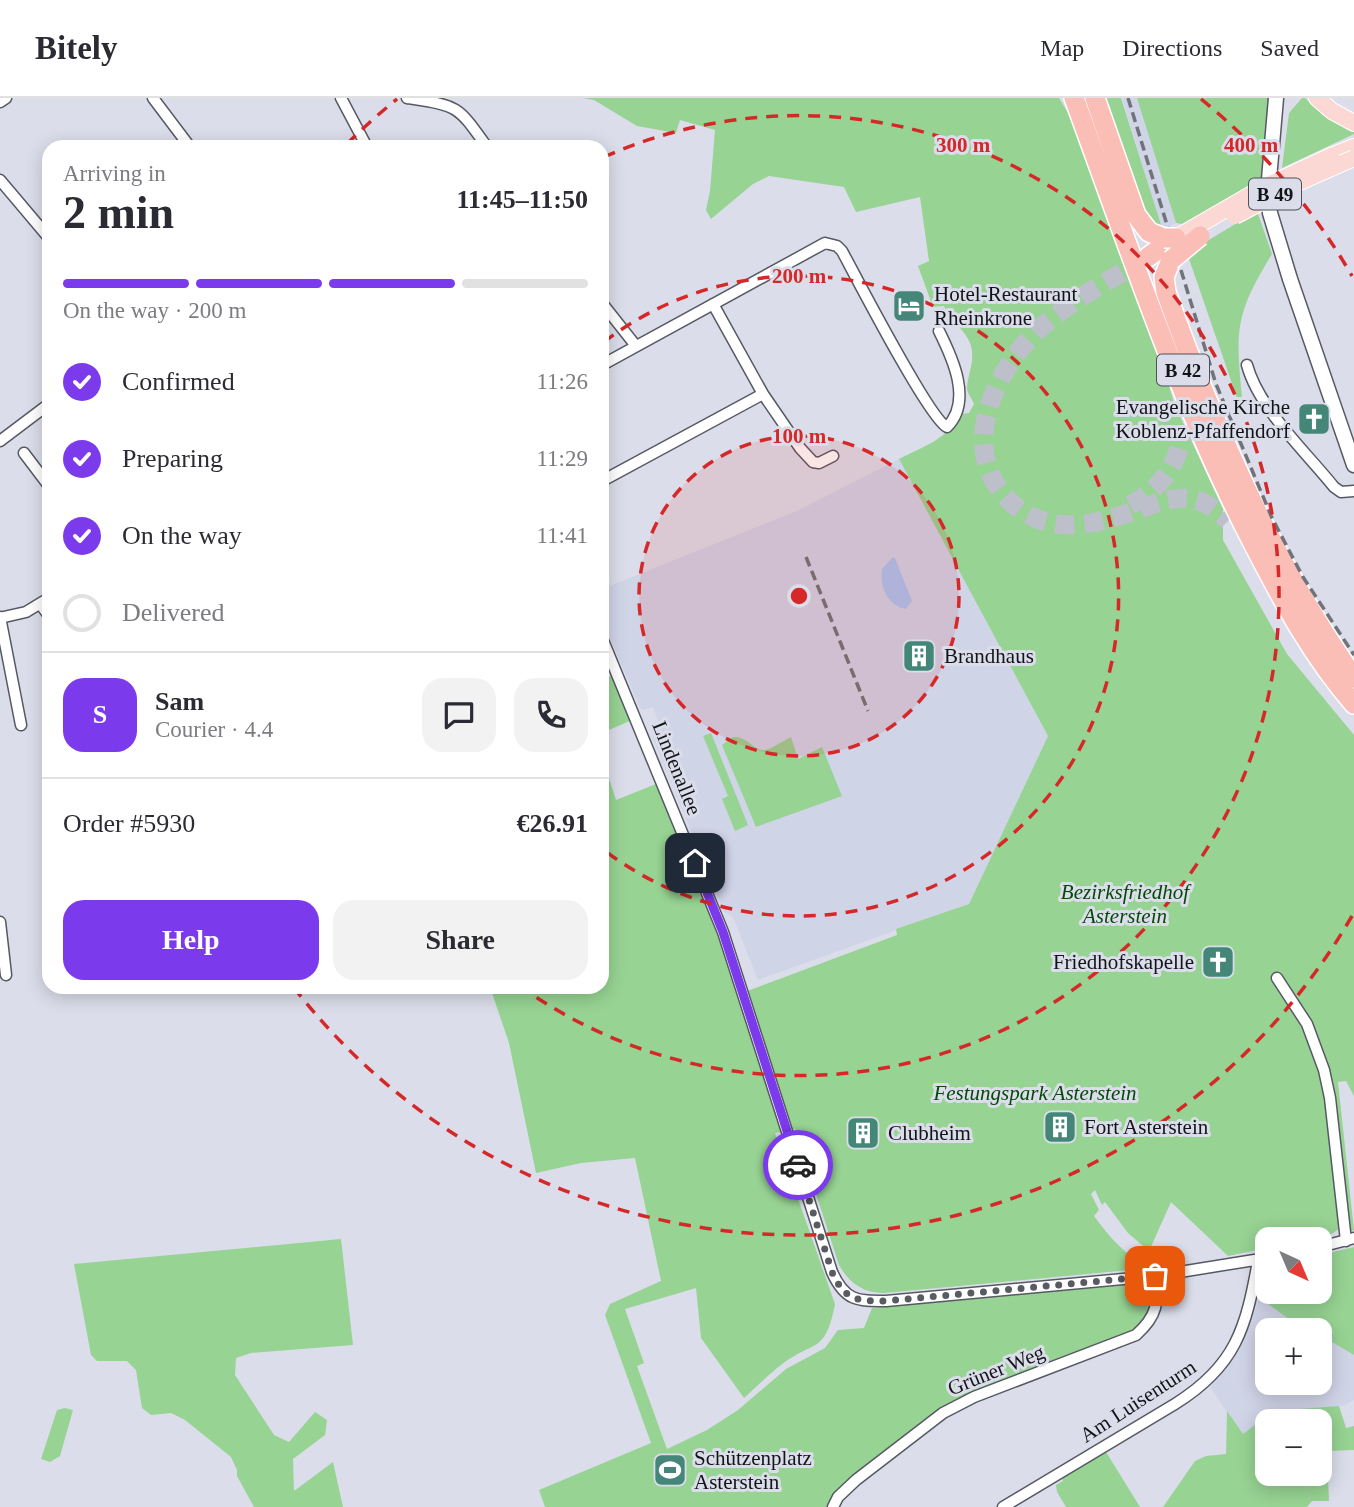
<!DOCTYPE html>
<meta charset="utf-8">
<style>
body{margin:0;font-family:"Times New Roman",serif;background:#f2f2f3;color:#2b2b33;height:100vh;display:flex;flex-direction:column;font-size:26px;white-space:nowrap}
*{box-sizing:border-box;margin:0}
p{font-size:23px;color:#7c7c81}
.icon{flex:none;width:38px;height:38px;fill:none;stroke:currentColor;stroke-width:2;stroke-linecap:round;stroke-linejoin:round}
.map{position:relative;flex:1;overflow:hidden}
.details{position:absolute;left:42px;top:42px;width:567px;height:854px;display:flex;flex-direction:column;background:#fff;border-radius:21px;box-shadow:0 4px 18px #0003}
.details>*{flex:none}
.needle{width:46px;rotate:136deg}
.controls{position:absolute;left:1255px;top:1129px;display:grid;gap:14px}
.controls a{display:grid;place-items:center;width:77px;height:77px;border-radius:14px;background:#fff;box-shadow:0 4px 18px #0003;font-size:35px}
.pin{position:absolute;display:grid;place-items:center;width:60px;height:60px;color:#fff;margin:-30px;border-radius:14px;box-shadow:0 4px 10px #0006}
.courier{position:absolute;display:grid;place-items:center;width:70px;height:70px;margin:-35px;border:5px solid #7c3aed;border-radius:50%;background:#fff;color:#222;box-shadow:0 2px 9px #0007}
.overview em{font-style:normal;font-weight:800}
.overview div{display:flex;flex-direction:column-reverse}
.overview{display:flex;align-items:center;justify-content:space-between;height:119px;padding:0 21px}
h1{font-size:46px;font-weight:800;line-height:52px}
.bar{display:grid;grid-template-columns:repeat(4,1fr);gap:10px 7px;align-content:center;height:84px;padding:0 21px}
.bar i{height:9px;border-radius:5px;background:#e1e1e2}
.bar .active{background:#7c3aed}
.bar p{grid-column:span 4}
.line{display:flex;align-items:center;gap:18px;padding:0 21px;border-top:2px solid #e1e1e2}
.line div{flex:1}
.round{display:grid;place-items:center;flex:none;width:74px;height:74px;border-radius:21px;background:#f2f2f3}
ol{padding:0 21px;list-style:none}
li{display:flex;align-items:center;gap:21px;height:77px}
li p{margin-inline-start:auto}
li .icon{padding:7px;border-radius:50%;background:#7c3aed;color:#fff;stroke-width:4}
li:last-child{color:#7c7c81}
li i{width:38px;height:38px;border:4px solid #e1e1e2;border-radius:50%}
.primary-button{display:flex;gap:14px;margin-top:auto;padding:14px 21px}
.primary-button a{flex:1;height:80px;border-radius:21px;background:#7c3aed;color:#fff;font-size:28px;font-weight:800;line-height:80px;text-align:center}
.primary-button a+a{background:#f2f2f3;color:#2b2b33}
header{display:flex;align-items:center;gap:42px;box-sizing:border-box;height:98px;padding:0 35px;background:#fff;border-bottom:2px solid #e1e1e2}
header strong{font-size:33px}
nav{display:flex;gap:38px;margin-inline-start:auto;font-size:24px}
.map>svg:first-child{display:block}
.built{fill:#d0d4e7}
.green{fill:#97d393;fill-rule:evenodd}
.water{fill:#aac7f2}
.lines{fill:none;stroke-linecap:round;stroke-linejoin:round}
.highway-tunnel{stroke:#bdc0ca;stroke-width:19;stroke-dasharray:19 10;stroke-linecap:butt}
.street-casing{stroke:#565963;stroke-width:13}
.secondary-casing{stroke:#565963;stroke-width:17}
.primary-casing{stroke:#fff;stroke-width:18}
.highway-casing{stroke:#fff;stroke-width:22}
.street{stroke:#fff;stroke-width:10}
.secondary{stroke:#fff;stroke-width:14}
.primary{stroke:#fcd8d4;stroke-width:16}
.highway{stroke:#fabeb7;stroke-width:19}
.rail{stroke:#71737a;stroke-width:3.5;stroke-dasharray:10 5;stroke-linecap:butt}
.primary-bridge-casing{stroke:#fff;stroke-width:18;stroke-linecap:butt}
.highway-bridge-casing{stroke:#fff;stroke-width:22;stroke-linecap:butt}
.primary-bridge{stroke:#fcd8d4;stroke-width:16}
.highway-bridge{stroke:#fabeb7;stroke-width:19}
.done{stroke:#595b62;stroke-width:7;stroke-dasharray:0 12.6}
.route{stroke:#7c3aed;stroke-width:9}
.ring{fill:none;stroke:#d62828;stroke-width:3.5;stroke-dasharray:12 9}
.labels{text-anchor:middle;stroke-width:6;stroke-linejoin:round;paint-order:stroke}
.shield{fill:#dbdeea;stroke:#4f5157;stroke-width:2}
.shield-label{font-size:19px;font-weight:bold;fill:#131418}
.poi-label{font-size:21px;fill:#131418;stroke:#dbdeea;text-anchor:start}
.street-label{font-size:21px;fill:#131418;stroke:#dbdeea}
.park-label{font-size:21px;font-style:italic;fill:#044906;stroke:#dbdeea}
.centre{fill:#d62828;stroke:#dbdeea;stroke-width:3.5}
.ring-label{font-size:21px;text-anchor:middle;font-weight:bold;fill:#d62828;stroke:#dbdeea;stroke-width:6;stroke-linejoin:round;paint-order:stroke}
</style>
<header>
<strong>Bitely</strong>
<nav><a>Map</a><a>Directions</a><a>Saved</a></nav>
</header>
<div class="map">
<svg width="1354" height="1409" viewBox="0 0 1354 1409">
<rect width="100%" height="100%" fill="#dbdeea"/>
<path class="built" d="M1122,0H1137L1176,125L1170,128H1161Z
M899,361L1048,638L969,806L758,882L733,819L724,814L652,638L653,630L659,626L653,609L644,612L640,610L602,521V491L797,413Z
M1260,1200L1310,1232H1267V1284H1320V1237L1354,1257V1302L1343,1308L1273,1313L1243,1337L1210,1289L1240,1249Z"/>
<path class="green" d="M583,0H1059L1072,21L1166,277L1174,305L1223,411V442L1287,556L1354,637V998L1346,983L1338,984L1354,1132L1350,1134L1324,972L1341,1127C1332,1146 1286,1141 1267,1141V1150L1228,1158L1171,1104L1149,1153L1128,1135L1105,1104L1102,1107L1095,1092L1091,1096L1099,1112L1094,1118C1111,1141 1125,1157 1151,1170L884,1195C863,1195 849,1185 839,1167L795,1031L775,1035L835,1206C825,1257 815,1241 781,1267C768,1277 756,1289 744,1300L701,1240L696,1190L625,1211L644,1265L637,1268L667,1351L707,1332L738,1312L786,1271L825,1250L838,1232L864,1230L872,1210L1135,1186C1168,1195 1146,1222 1130,1235L952,1304L922,1323L856,1375L843,1387L827,1409H545L539,1392L651,1345L605,1217L610,1206L661,1183L635,1060L581,1065L536,1075L509,945L490,889H602V658L616,702L656,686L712,818L739,896L897,837L896,831L969,806L1048,638L899,361C922,349 949,341 959,316L969,315L974,306C972,301 967,295 967,290C968,275 976,261 970,245C964,230 950,223 944,208L933,209L918,168L929,163L920,99L856,114L844,89L769,78L753,86L711,121L706,112L710,93L715,32L680,22L676,35L637,28L594,2Z
M1104,0H1121L1162,130L1151,124L1143,109Z
M1137,0H1269L1272,9L1261,81L1182,126L1176,125Z
M1302,0H1305L1324,18L1354,32V36L1282,70L1289,15Z
M1257,113L1272,156C1236,215 1235,230 1242,299L1237,300L1187,155Z
M613,577L632,622L602,635V582Z
M711,635L748,727L735,733L722,701L728,698L703,638Z
M733,639C748,638 753,653 765,652C772,651 784,642 791,639L798,661L822,649L842,698L756,729L722,647Z
M341,1141L353,1247L251,1255L236,1260L235,1277L274,1337L289,1344L315,1314L327,1322L325,1337L293,1361L294,1393L333,1364L343,1409H254L237,1378V1372L231,1359L185,1322L171,1315L151,1317L142,1310L136,1272L127,1263H97L91,1257L74,1166Z
M1354,1149V1257L1320,1237V1232C1298,1232 1278,1212 1260,1200L1264,1174L1267,1170V1194H1320V1157Z
M1339,1308L1346,1330L1354,1328V1352L1327,1353L1329,1403H1312L1307,1409H1163L1195,1363L1206,1358L1226,1356L1227,1313L1243,1336L1273,1313ZM1267,1323H1320V1376H1267Z
M65,1310L73,1312L60,1358L50,1364L41,1361L57,1312Z
M1106,1354L1140,1409H1066L1057,1394L1056,1387L1063,1383L1062,1380Z"/>
<path class="water" d="M893,459L895,460L912,503L906,511C888,508 879,489 882,471Z"/>
<g class="lines">
<path class="highway-tunnel" d="M1147,160C1111,181 1072,202 1040,230C992,274 955,357 1014,407C1052,439 1098,426 1140,411C1158,404 1178,397 1197,402C1209,406 1219,414 1228,423
M1130,407C1162,391 1180,363 1184,328"/>
<defs>
<path id="street" d="M153,0L190,49
M341,0L367,49
M407,0C459,8 457,7 487,49
M0,4L6,0
M0,82L49,140
M602,205L636,248
M713,206L763,296L800,350L813,364L819,365L833,358
M602,267L825,145L837,148L842,153C856,179 930,322 947,329C973,303 952,259 939,233
M1247,267C1259,311 1306,354 1334,389L1341,394L1354,393
M0,343L49,306
M24,355L49,388
M602,383L763,296
M41,507L49,518
M0,519L21,627
M0,520L26,514L49,500
M602,540L723,834L832,1174C845,1203 857,1203 886,1203L1155,1178L1267,1160
M0,824L6,877
M1277,880L1307,926L1324,972L1330,1000L1346,1143
M1320,1149L1354,1140
M833,1409L838,1399L856,1382L943,1315L974,1299L1136,1237C1158,1217 1158,1206 1155,1178
M1003,1409L1175,1306C1236,1268 1246,1230 1258,1163"/>
<path id="secondary" d="M1276,0L1268,93L1270,115L1290,181L1354,367"/>
<path id="primary" d="M1317,0L1332,13L1354,25
M1331,58L1354,49"/>
<path id="highway" d="M1074,0C1130,152 1180,306 1255,449C1284,505 1313,559 1354,606
M1095,0L1136,117L1149,134L1164,140
M1148,159L1166,146
M1171,162L1164,179L1166,194C1214,329 1272,462 1354,580"/>
</defs>
<use href="#street" class="street-casing"/>
<use href="#secondary" class="secondary-casing"/>
<use href="#primary" class="primary-casing"/>
<use href="#highway" class="highway-casing"/>
<use href="#street" class="street"/>
<use href="#secondary" class="secondary"/>
<use href="#primary" class="primary"/>
<use href="#highway" class="highway"/>
<path class="rail" d="M1128,0L1216,286L1272,420L1303,479L1354,557
M806,459L868,613"/>
<defs>
<path id="primary-bridge" d="M1235,118L1295,86L1354,60
M1176,140L1264,89L1331,58"/>
<path id="highway-bridge" d="M1164,140H1176
M1171,162L1200,138"/>
</defs>
<use href="#primary-bridge" class="primary-bridge-casing"/>
<use href="#highway-bridge" class="highway-bridge-casing"/>
<use href="#primary-bridge" class="primary-bridge"/>
<use href="#highway-bridge" class="highway-bridge"/>
</g>
<g class="lines">
<path class="done" d="M798,1067L832,1174C845,1203 857,1203 886,1203L1155,1178"/>
<path class="route" d="M695,765L723,834L798,1067"/>
</g>
<circle cx="799" cy="498" r="160" fill="#d62828" fill-opacity=".12"/>
<g class="ring">
<circle cx="799" cy="498" r="160"/>
<path d="M604 244A320 320 0 1 1 604 752"/>
<path d="M604 59A480 480 0 1 1 524 891"/>
<path d="M1352 818A639 639 0 0 1 295 891M347 46A639 639 0 0 1 397 1M1201 1A639 639 0 0 1 1352 178"/>
</g>
<defs>
<symbol id="hotel-square" viewBox="-11 -11 22 22"><rect x="-9" y="-9" width="18" height="18" rx="4" fill="#448779" stroke="#dbdeea"/><path d="M-6-4.5h1.5V1H6V5H4.5V3h-9V5H-6ZM-4 0a1.8 1.8 0 1 1 3.6 0ZM.5 0V-2.5h3Q6-2.5 6 0Z" fill="#fff"/></symbol>
<symbol id="church-square" viewBox="-11 -11 22 22"><rect x="-9" y="-9" width="18" height="18" rx="4" fill="#448779" stroke="#dbdeea"/><path d="M-1.2-6h2.4v3.5h3.3v2.4h-3.3V6h-2.4V-.1h-3.3v-2.4h3.3Z" fill="#fff"/></symbol>
<symbol id="building-square" viewBox="-11 -11 22 22"><rect x="-9" y="-9" width="18" height="18" rx="4" fill="#448779" stroke="#dbdeea"/><path d="M-4-6H4V6H1V3H-1V6H-4ZM-2.5-4.3h1.7v1.8h-1.7ZM.8-4.3h1.7v1.8H.8ZM-2.5-1h1.7V.8h-1.7ZM.8-1h1.7V.8H.8Z" fill="#fff"/></symbol>
<symbol id="stadium-square" viewBox="-11 -11 22 22"><rect x="-9" y="-9" width="18" height="18" rx="4" fill="#448779" stroke="#dbdeea"/><path d="M0-5a6.5 5 0 1 0 0 10a6.5 5 0 1 0 0-10ZM-3.5-1.8h7v3.6h-7Z" fill="#fff"/></symbol>
</defs>
<g fill-rule="evenodd">
<use href="#hotel-square" x="890" y="189" width="38" height="38"/>
<use href="#church-square" x="1295" y="302" width="38" height="38"/>
<use href="#building-square" x="900" y="539" width="38" height="38"/>
<use href="#church-square" x="1199" y="845" width="38" height="38"/>
<use href="#building-square" x="1041" y="1010" width="38" height="38"/>
<use href="#building-square" x="844" y="1016" width="38" height="38"/>
<use href="#stadium-square" x="651" y="1353" width="38" height="38"/>
</g>
<g class="labels">
<g class="shield">
<rect x="1249" y="80.5" width="52" height="31" rx="5"/>
<rect x="1157" y="256.5" width="52" height="31" rx="5"/>
</g>
<g class="shield-label">
<text x="1275" y="103">B 49</text>
<text x="1183" y="279">B 42</text>
</g>
<g class="poi-label">
<text x="934" y="203">Hotel-Restaurant<tspan x="934" dy="24">Rheinkrone</tspan></text>
<text x="1290" y="316" text-anchor="end">Evangelische Kirche<tspan x="1290" dy="24">Koblenz-Pfaffendorf</tspan></text>
<text x="944" y="565">Brandhaus</text>
<text x="1194" y="871" text-anchor="end">Friedhofskapelle</text>
<text x="1084" y="1036">Fort Asterstein</text>
<text x="888" y="1042">Clubheim</text>
<text x="694" y="1367">Schützenplatz<tspan x="694" dy="24">Asterstein</tspan></text>
</g>
<g class="street-label">
<text transform="translate(677 670) rotate(68)" y="7">Lindenallee</text>
<text transform="translate(996 1272) rotate(-22)" y="7">Grüner Weg</text>
<text transform="translate(1138 1303) rotate(-33)" y="7">Am Luisenturm</text>
</g>
<g class="park-label">
<text x="1125" y="801">Bezirksfriedhof<tspan x="1125" dy="24">Asterstein</tspan></text>
<text x="1035" y="1002">Festungspark Asterstein</text>
</g>
</g>
<circle cx="799" cy="498" r="10" class="centre"/>
<g class="ring-label">
<text x="1251" y="54">400 m</text>
<text x="963" y="54">300 m</text>
<text x="799" y="185">200 m</text>
<text x="799" y="345">100 m</text>
</g>
</svg>
<div class="controls">
<a><svg class="needle" viewBox="-14 -14 28 28"><path d="M0-13l5 13h-10z" fill="#e53935"/><path d="M0 13l5-13h-10z" fill="#7c7c81"/></svg></a>
<a>+</a>
<a>−</a>
</div>
<div class="pin" style="left:1155px;top:1178px;background:#ea580c"><svg class="icon" aria-label="bag" viewBox="0 0 24 24"><path d="M5 8h14l-1 12H6zM9 8a3 3 0 0 1 6 0"/></svg></div>
<div class="pin" style="left:695px;top:765px;background:#1f2937"><svg class="icon" aria-label="home" viewBox="0 0 24 24"><path d="M3 11l9-7 9 7M6 9v11h12V9"/></svg></div>
<div class="courier" style="left:798px;top:1067px"><svg class="icon" aria-label="car" viewBox="0 0 24 24"><path d="M5 17H2v-5l4-1 3-4h7l3 4 3 1v5h-3M9 17h6M6 11h13"/><circle cx="7" cy="17" r="2"/><circle cx="17" cy="17" r="2"/></svg></div>
<section class="details">
<div class="overview"><div><h1>2 min</h1><p>Arriving in</p></div><em>11:45–11:50</em></div>
<div class="bar"><i class="active"></i><i class="active"></i><i class="active"></i><i></i><p>On the way · 200 m</p></div>
<ol>
<li><svg class="icon" aria-label="check" viewBox="0 0 24 24"><path d="M5 12l5 5 9-10"/></svg>Confirmed<p>11:26</p></li>
<li><svg class="icon" aria-label="check" viewBox="0 0 24 24"><path d="M5 12l5 5 9-10"/></svg>Preparing<p>11:29</p></li>
<li><svg class="icon" aria-label="check" viewBox="0 0 24 24"><path d="M5 12l5 5 9-10"/></svg>On the way<p>11:41</p></li>
<li><i></i>Delivered</li>
</ol>
<div class="line" style="height:126px"><b class="round" style="background:#7c3aed;color:#fff">S</b><div><b>Sam</b><p>Courier · 4.4</p></div><a class="round"><svg class="icon" aria-label="chat" viewBox="0 0 24 24"><path d="M4 5h16v11H9l-5 4z"/></svg></a><a class="round"><svg class="icon" aria-label="phone" viewBox="0 0 24 24"><path d="M5 4h4l2 5-3 2q2 4 5 5l2-3 5 2v4C11 20 4 13 5 4z"/></svg></a></div>
<div class="line" style="height:91px"><div>Order #5930</div><b>€26.91</b></div>
<div class="primary-button"><a>Help</a><a>Share</a></div>
</section>
</div>
